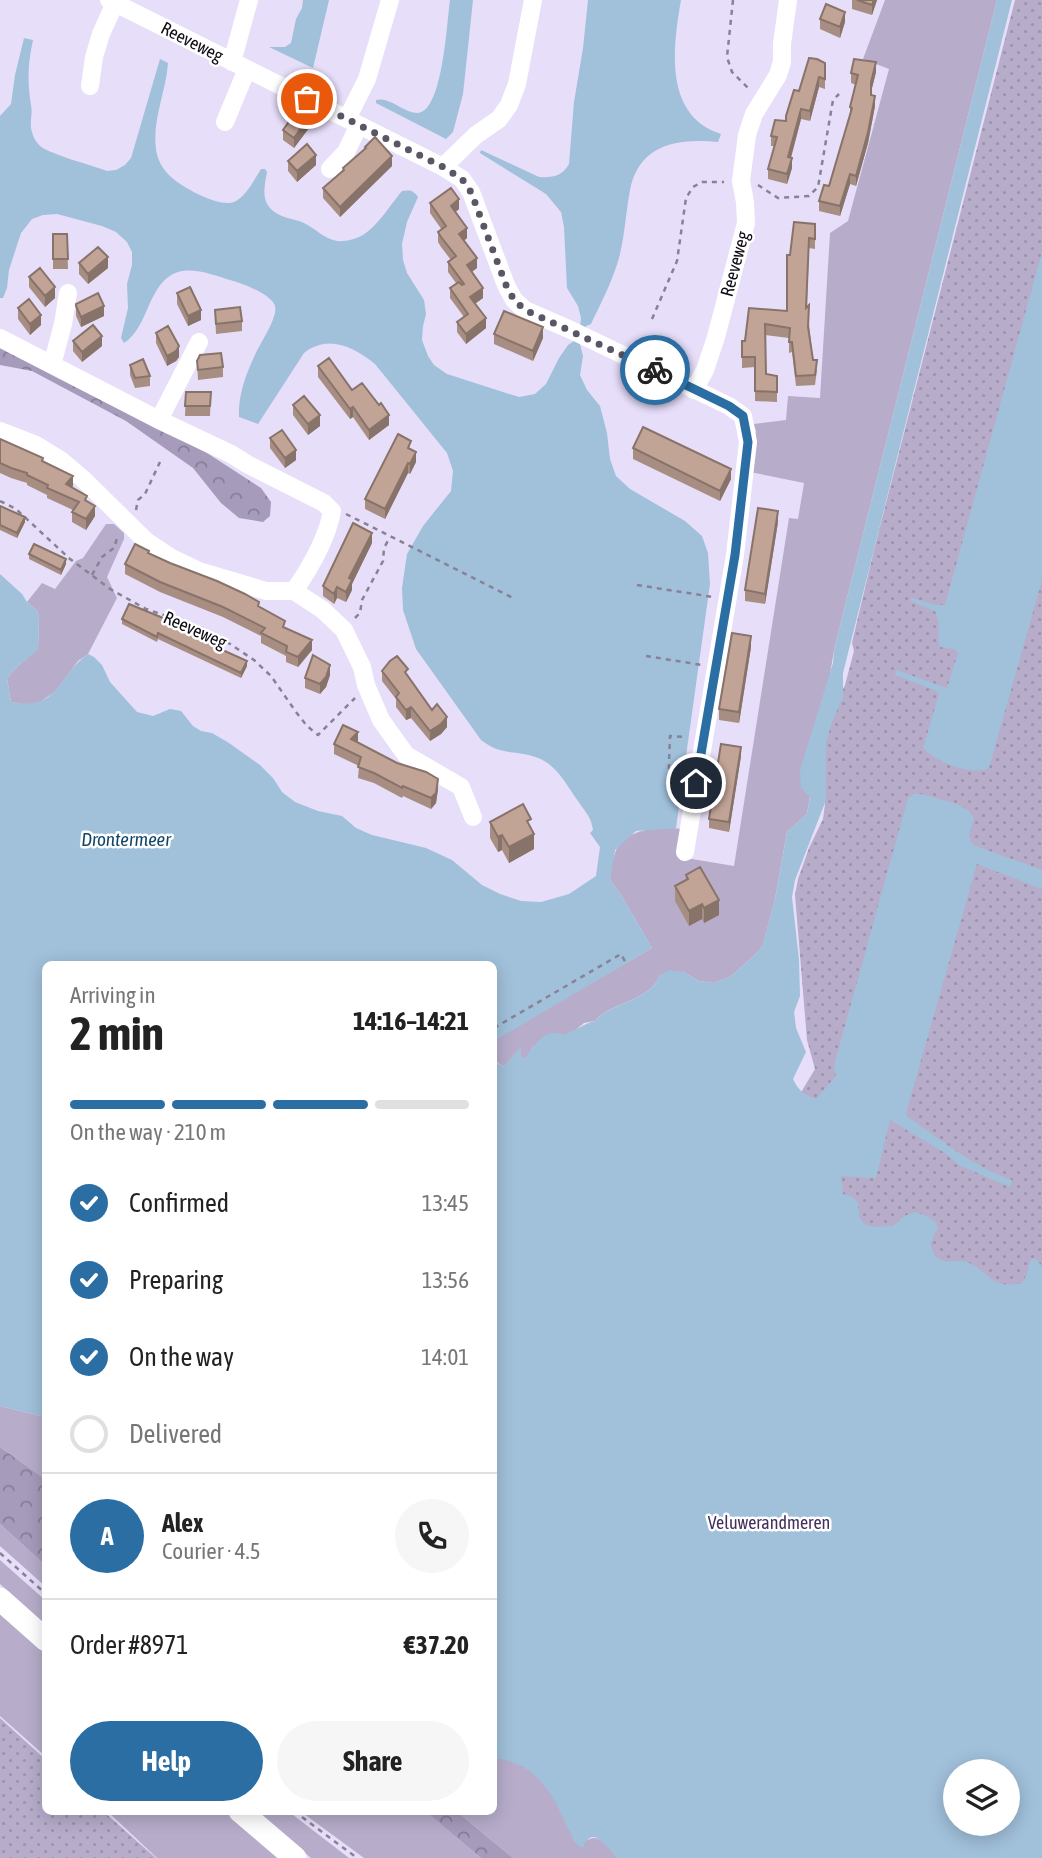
<!DOCTYPE html>
<meta charset="utf-8">
<style>
body{margin:0;font-family:"Asap Condensed",sans-serif;background:#f6f6f6;color:#222;height:100vh;display:flex;flex-direction:column;font-size:26px;white-space:nowrap}
*{box-sizing:border-box;margin:0}
p{font-size:23px;color:#767676}
.icon{flex:none;width:38px;height:38px;fill:none;stroke:currentColor;stroke-width:2;stroke-linecap:round;stroke-linejoin:round}
.map{position:relative;flex:1;overflow:hidden}
.side{position:absolute;left:42px;top:961px;width:455px;height:854px;display:flex;flex-direction:column;background:#fff;border-radius:10px;box-shadow:0 4px 18px #0003}
.side>*{flex:none}
.buttons{position:absolute;left:943px;top:1759px;display:grid;gap:14px}
.buttons a{display:grid;place-items:center;width:77px;height:77px;border-radius:50%;background:#fff;box-shadow:0 4px 18px #0003;font-size:35px}
.pin{position:absolute;display:grid;place-items:center;width:60px;height:60px;color:#fff;margin:-30px;border:4px solid #fff;border-radius:50%;box-shadow:0 2px 7px #0007}
.courier{position:absolute;display:grid;place-items:center;width:70px;height:70px;margin:-35px;border:5px solid #2a6ea3;border-radius:50%;background:#fff;color:#222;box-shadow:0 2px 9px #0007}
.head em{font-style:normal;font-weight:700}
.head div{display:flex;flex-direction:column-reverse}
.head{display:flex;align-items:center;justify-content:space-between;height:119px;padding:0 28px}
h1{font-size:46px;font-weight:700;line-height:52px}
.bar{display:grid;grid-template-columns:repeat(4,1fr);gap:10px 7px;align-content:center;height:84px;padding:0 28px}
.bar i{height:9px;border-radius:5px;background:#e0e0e0}
.bar .selected{background:#2a6ea3}
.bar p{grid-column:span 4}
.line{display:flex;align-items:center;gap:18px;padding:0 28px;border-top:2px solid #e0e0e0}
.line div{flex:1}
.round{display:grid;place-items:center;flex:none;width:74px;height:74px;border-radius:37px;background:#f6f6f6}
ol{padding:0 28px;list-style:none}
li{display:flex;align-items:center;gap:21px;height:77px}
li p{margin-inline-start:auto}
li .icon{padding:7px;border-radius:50%;background:#2a6ea3;color:#fff;stroke-width:4}
li:last-child{color:#767676}
li i{width:38px;height:38px;border:4px solid #e0e0e0;border-radius:50%}
.button{display:flex;gap:14px;margin-top:auto;padding:14px 28px}
.button a{flex:1;height:80px;border-radius:42px;background:#2a6ea3;color:#fff;font-size:28px;font-weight:700;line-height:80px;text-align:center}
.button a+a{background:#f6f6f6;color:#222}
.map>svg:first-child{display:block}
.grass{fill:#b7adcb}
.forest{fill:url(#forest-crowns)}
.park{fill:url(#park-dots);fill-rule:evenodd}
.water{fill:#a1c0da;fill-rule:evenodd}
.lines{fill:none;stroke-linecap:round;stroke-linejoin:round}
.path{stroke:#888295;stroke-width:2.5;stroke-dasharray:5 5;stroke-linecap:butt}
.minor{stroke:#fff;stroke-width:18}
.major{stroke:#fff;stroke-width:23}
.wall{fill:#a78d82}
.shaded-wall{fill:#88736a}
.building{fill:#c2a497;stroke:#88736a;stroke-width:2}
.done{stroke:#5b5665;stroke-width:7;stroke-dasharray:0 12.6}
.route{stroke:#2a6ea3;stroke-width:9}
.labels{text-anchor:middle;stroke-width:5;stroke-linejoin:round;paint-order:stroke}
.street-label{font-size:18px;fill:#0f0c15;stroke:#fff}
.park-label{font-size:18px;fill:#412f5c;stroke:#fff}
.water-label{font-size:19px;font-style:italic;fill:#124669;stroke:#fff}
</style>
<div class="map">
<svg width="1042" height="1858" viewBox="0 0 1042 1858">
<defs>
<pattern id="forest-crowns" width="20" height="18" patternUnits="userSpaceOnUse" patternTransform="scale(1.75)"><rect width="20" height="18" fill="#a79bbc"/><path d="M2 6a3 3 0 1 1 6 0M12 15a3 3 0 1 1 6 0" fill="none" stroke="#867d98"/></pattern>
<pattern id="park-dots" width="8" height="8" patternUnits="userSpaceOnUse" patternTransform="scale(1.75)"><rect width="8" height="8" fill="#b7adcb"/><path d="M2 2h.1M6 6h.1" fill="none" stroke="#9c94ad" stroke-width="1.8" stroke-linecap="round"/></pattern>
</defs>
<rect width="100%" height="100%" fill="#e7defa"/>
<path class="grass" d="M885,0H997L834,650L807,814L787,832L775,899L763,945L758,952L730,977L713,983L699,981L683,972L660,975C650,1002 610,1002 595,1021L584,1023L573,1032L533,1047L525,1059L521,1057V1048L504,1066C491,1062 494,1052 494,1041L495,1039L652,948L621,895L610,880C611,871 612,861 615,853C623,828 661,826 683,829L680,857L734,866L789,518L798,519L804,483L750,472L756,431L754,424L786,420L788,396L820,398L830,233L848,221L889,69L863,59Z
M106,524H114L124,533V539L107,577L117,598L88,654L78,661L56,691L40,702L27,705L11,702L7,678L20,664L38,649L39,617L37,611L27,602L42,583L55,589L76,561L83,558Z
M0,1406L45,1417V1479L0,1447Z
M0,1524L45,1565V1586L0,1546Z
M0,1560L45,1600V1625L0,1584Z
M0,1612L45,1652V1756L0,1716Z
M494,1758C505,1760 515,1761 526,1767C543,1777 573,1823 586,1841C599,1831 609,1848 617,1858H513L456,1811H494Z
M107,1811H226L279,1858H157Z
M256,1811H288L349,1858H311Z
M300,1811H425L481,1858H364Z"/>
<path class="forest" d="M0,347L207,453L261,488L271,502L270,516L263,522L239,518L221,503L193,468L126,421L32,371L0,365Z
M0,1447L45,1479V1565L0,1524Z
M425,1811H456L513,1858H481Z"/>
<path class="park" d="M1015,0H1042V1858H617C609,1849 592,1822 584,1847H580L574,1841C554,1800 545,1766 494,1758V1291L785,1119L815,1069L807,1040L795,895L798,879L809,848L823,819L825,804L821,788L820,754L835,707L845,685L854,651L852,643L854,634L874,550ZM956,1771H1008V1824H956Z
M0,1718L45,1759L46,1811H103L156,1858H0Z"/>
<path class="water" d="M303,0H329L313,68L269,47H285L291,43L296,19L302,8Z
M450,0H473L463,94L453,132L446,139L376,103V100C390,96 403,113 418,113C443,111 447,20 450,0Z
M588,0H681C673,47 663,115 721,134L718,142C678,138 639,144 630,190C626,211 625,233 620,254C614,278 602,301 591,324L586,326L580,344L583,356L580,375L587,390L600,406L607,433L610,459L616,476L630,489L685,521L702,536L708,553L710,584L676,828L636,831L615,850L610,880L621,895L652,948L494,1041V964H46L45,1417L0,1406V574L22,594L27,602L37,611L39,617L38,650L20,664L7,678L11,702C59,712 57,676 88,654L94,657L102,665L110,682L137,712L153,716L170,709L181,711L193,726L201,731L212,733L229,743L260,765L273,778L282,792L295,802L318,811L342,816L356,828L372,835L426,848L452,860L482,885L500,894L521,901L541,902L569,894L596,876L600,847L590,833L593,830C591,816 585,812 578,801C565,783 556,762 532,756C510,750 501,755 481,740L416,649L403,610L402,588L407,554L423,526L451,491L453,471L447,453L375,364C353,347 329,334 304,353L258,424L239,417C238,395 246,374 255,355C260,343 278,318 275,306C272,294 241,283 230,280C214,275 189,265 173,274C147,288 148,328 124,343L121,338L128,308L127,284L132,265V252L127,242L116,232L102,226L57,214L43,215L32,219L21,233L9,270L7,288L3,298H0V116L11,104L15,75L24,38L33,40C28,64 27,81 31,105C33,114 29,123 32,132C33,137 36,142 40,146C52,155 91,165 107,171L116,170L125,165L131,158L160,59L168,63C166,92 152,120 156,149C157,158 161,166 167,173C177,185 218,208 234,202C246,197 254,180 261,169H265L267,172C265,184 261,198 270,208C278,218 293,218 304,223C315,228 324,239 337,241C344,242 356,239 363,235C377,227 391,204 402,191C410,190 413,190 418,197L407,222L402,244L403,260L407,273L424,300L426,314L423,326L422,340L428,356L434,365L447,374L519,397L535,394L546,384L559,358L568,345L574,341L580,328L581,318L578,306L567,288L564,227L561,212L546,194L480,153L481,150L539,177C553,178 562,176 569,164L574,102L583,48Z
M997,0H1012L843,673V697L832,722L826,743V800L795,880L792,897L799,960L800,996L794,1012L796,1028L806,1052L793,1079C798,1090 804,1095 816,1099L836,1076L834,1065L908,798L914,794H920L954,803L968,810L974,818L969,836L973,845L1042,870V889L977,864L906,1113L908,1117C941,1140 974,1167 1012,1180L1010,1187L959,1165L945,1153L890,1120L876,1178L841,1176L843,1194L854,1198L858,1203L860,1219L866,1225L877,1227L893,1226L904,1216L915,1212C924,1215 935,1218 938,1227L930,1244C932,1249 934,1256 939,1259C947,1264 958,1259 967,1262C991,1272 989,1290 1022,1283L1027,1274L1030,1261L1035,1258L1042,1266V1858H617C609,1849 591,1822 584,1847H580L574,1841C555,1801 543,1764 494,1758V1058L498,1064L504,1066L521,1047V1057L525,1058C535,1045 546,1026 563,1035C575,1031 583,1024 595,1021C611,1002 650,1002 660,975L669,970L683,972L699,981L713,983L730,977L758,952L763,944L775,899L787,832L807,814L810,797L801,788L800,770L833,663L834,650ZM956,1771H1008V1824H956Z
M1042,252V580L989,768C972,777 935,761 923,748L939,694L937,691L895,675L896,670L947,688L958,653L954,649L940,647C936,636 942,626 935,611L910,601L912,598L936,605H945Z"/>
<g class="lines">
<path class="path" d="M733,0L727,57L732,72L749,89
M758,185L778,198L809,196L818,187L833,100L839,94
M652,319L677,261L686,198L693,187L702,182H724
M0,501L16,509L70,559L110,589L146,609L202,628L227,642L254,660L271,676L296,712L307,726L318,735L355,698
M136,510L138,500L145,494L160,462
M346,514L515,599
M92,575L102,557L114,548L118,535
M637,585L713,597
M355,618L360,613L362,600L383,561L384,548L390,537
M646,656L702,665
M668,789L670,736L687,737
M494,1028L621,954L627,965
M0,1553L46,1594
M294,1811L357,1858"/>
<path class="minor" d="M109,0L443,167L462,179L471,192L506,285L514,300L525,310L571,330L729,406L743,416L748,442L735,555L685,852
M232,62L249,0
M90,86L94,57L101,34L115,3
M347,119L367,79L390,0
M225,122L247,69
M443,167L476,135L499,119L509,105L517,84L533,0
M330,169L346,152L359,125
M0,338L159,420L231,454L247,464L324,503L332,511C327,539 310,568 294,591
M52,365L63,324L68,293
M694,390L705,370L716,337L746,223L745,202L741,181L747,135L754,114L778,75L782,62V44L788,0
M159,420L199,342
M0,431L36,445L62,461L83,479L146,541L170,557L199,571L266,591H294L323,610L344,630L362,667L366,685L381,720L406,755L461,787L473,817"/>
<path class="major" d="M0,1599L46,1640
M240,1811L295,1858"/>
</g>
<path class="wall" d="M852,0H877L872,15L852,9Z
M820,19L845,22L840,38L820,29Z
M825,63V89L819,87L810,121L801,119L791,158L792,168L787,184L768,179V169L774,146H771V136L786,121L799,91Z
M876,72L871,92V95L875,106L868,143L856,186L850,184L840,216L819,211V201L829,186L850,117V107L856,85L851,83V73Z
M309,128L294,148L283,140V130Z
M365,147L392,166L340,217L323,198V188L343,171V168L365,149Z
M288,161L316,165L297,182L288,171Z
M430,203L459,209L455,212L467,238L464,241L477,268L472,272L483,298L475,304L486,328L466,344L457,332V322L464,317L450,298V288L456,283L448,272V262L451,260L441,247L438,242V232L442,230L430,213Z
M815,224V249L809,248L807,307L813,360L817,370L815,385L796,386L792,352L789,353V338L765,335L766,374L777,376V402L755,401V367L742,368V357L749,308L787,311L790,255Z
M53,234H67L68,269H53Z
M79,263L108,268L88,284L79,274Z
M29,277L55,298L45,307L29,287Z
M177,293L201,320L188,326L177,304Z
M76,304L104,316L81,327L76,316Z
M18,308L41,325L30,335L18,319Z
M215,310L242,321V331L216,334Z
M156,333L179,357L176,361L167,366L156,343Z
M494,334L543,338L533,361L494,344Z
M73,341L102,346L82,362L73,351Z
M197,361L223,367V377L198,380Z
M130,365L150,376V386L135,388L130,375Z
M318,366L352,390L389,425L369,440L353,417L350,419L318,377Z
M186,392H211L210,416H185Z
M293,405L320,426L308,435L293,415Z
M270,438L296,460L285,468L270,448Z
M0,439L43,462L73,486L72,487L87,501L95,516L86,530L72,522V512L73,510L47,498V495L27,485V483L11,478L0,473Z
M633,448L731,479L720,501L633,459Z
M411,449L416,462L410,474L408,473L385,519L365,509V499Z
M0,506L25,522L17,538L0,530Z
M778,522L765,604L745,601V590Z
M372,543L352,584V590L346,602L337,598L334,604L323,596V586Z
M29,554L66,564L61,575L29,559Z
M149,554L259,607L312,650L298,667L286,662V656L261,643V636L223,617L160,592L125,574V564Z
M122,619L221,647L220,649L247,666L241,678L158,639L157,642L122,624Z
M751,647L739,723L719,720V709Z
M382,671L408,676L432,710L447,727L441,734L430,741L411,718L406,720L396,707V699L382,681Z
M330,675L326,687L320,694L305,688V678Z
M357,742L438,789L436,803L431,809L403,796L402,798L374,783L358,778L359,766L334,754V744Z
M741,756L729,832L709,828V819Z
M490,822L531,828L534,849L509,863L502,850L498,852L490,838Z
M686,875L719,915L704,923L702,919L689,926L675,901V886L686,880Z"/>
<path class="shaded-wall" d="M874,0H877L872,15V5Z
M845,12V22L840,38V27Z
M876,62V72L871,92V82Z
M819,77V87L810,121V111Z
M875,96V106L868,143L856,186V176Z
M801,109V119L788,168V157Z
M309,117V128L294,148V138Z
M316,155V165L297,182V171Z
M392,156V166L340,217V207Z
M792,158V168L787,184V174Z
M850,174V184L840,216V206Z
M459,199V209L451,216V206Z
M467,228V238L459,244V234Z
M108,257V268L88,284V274Z
M477,258V268L467,275V265Z
M55,287V298L45,307V296Z
M483,288V298L470,307V297Z
M104,306V316L81,327V317Z
M201,310V320L188,326V316Z
M41,315V325L30,335V324Z
M486,318V328L466,344V334Z
M543,327V338L533,361V351Z
M102,336V346L82,362V352Z
M179,346V357L176,361L167,366V356Z
M353,407V417L350,419V409Z
M320,415V426L308,435V424Z
M389,415V425L369,440V430Z
M296,450V460L285,468V458Z
M416,452V462L410,474V464Z
M408,463V473L385,519V509Z
M731,469V479L720,501V491Z
M73,476V486L66,494V484Z
M95,506V516L86,530V519Z
M778,511V522L765,604V594Z
M25,517V522L17,538V533Z
M372,533V543L352,584V590L346,602V592L349,578Z
M66,559V564L61,575V570Z
M337,587V598L334,604V594Z
M751,636V647L739,723V712Z
M312,640V650L298,667V657Z
M247,661V666L241,678V673Z
M330,665V675L326,687L320,694V684Z
M411,707V718L406,720V710Z
M447,717V727L441,734L430,741V731Z
M358,732V742L351,739Z
M741,747V756L729,832V822Z
M438,779V789L436,803L431,809V798Z
M534,834V849L509,863V847Z
M502,835V850L498,852V837Z
M719,900V915L704,923V908Z
M702,904V919L689,926V911Z"/>
<path class="building" d="M857,0H874L872,5Z
M826,4L845,12L840,27L820,19Z
M809,58L817,59L825,63V79L819,77L810,111L801,109L788,157L792,158L787,174L768,169L777,137L771,136L775,120L786,121V116L794,90L799,91Z
M854,59L876,62L871,82V95L875,96L868,132L856,176L850,174L840,206L819,201L824,185L829,186L852,108L850,107L858,75L851,73Z
M298,109L309,117L294,138L283,130Z
M375,137L392,156L340,207L323,188L344,170L343,168L366,148L365,147Z
M307,144L316,155L297,171L288,161Z
M451,188L459,199L451,206L467,228L459,234L477,258L467,265L483,288L470,297L486,318L466,334L457,322L468,314L450,288L459,282L462,285L464,284L448,262L456,256L441,237L438,232L446,226L430,203Z
M794,222L815,224V239L809,238L806,308L809,305L808,327L813,360H817L815,375L796,376L792,342H789L790,328L765,324L766,374L777,376V392L755,391V357H742V341H745L749,308L787,311V255H790Z
M53,234H67L68,259H53Z
M98,247L108,257L88,274L79,263Z
M40,268L55,287L45,296L29,277Z
M190,287L201,310L188,316L177,293Z
M98,293L104,306L81,317L76,306V304Z
M29,299L41,315L30,324L18,308Z
M240,307L242,321L216,324L215,310Z
M504,311L543,327L533,351L494,334Z
M93,325L102,336L82,352L73,341Z
M168,326L179,346L176,351L167,356L156,333Z
M221,353L223,367L198,370L197,361L200,355Z
M329,358L352,390L362,383L379,405L381,403L389,415L369,430L353,407L350,409L318,366Z
M143,359L150,376L135,378L130,365Z
M186,392H211L210,406H185Z
M304,396L320,415L308,424L293,405Z
M643,427L731,469L720,491L633,448Z
M282,430L296,450L285,458L270,438Z
M398,434L411,441L408,448L416,452L410,464L408,463L385,509L365,499Z
M0,439L43,458L42,461L73,476L66,484L87,496L85,500L95,506L86,519L72,512L79,502L47,488L48,485L27,475V473L11,468L0,463Z
M0,506L25,517L17,533L0,525Z
M758,508L778,511L765,594L745,590Z
M353,523L372,533L349,578L352,580L346,592L337,587L334,594L323,586Z
M34,544L66,559L61,570L29,554Z
M135,544L149,551L148,553L170,563L217,581L245,594L259,602L258,606L285,621L283,627L312,640L298,657L286,652L287,646L261,633L265,628L223,607L160,582L125,564Z
M129,604L185,627L187,625L221,641L218,648L247,661L241,673L158,633L157,637L122,619Z
M732,633L751,636L739,712L719,709Z
M313,655L330,665L326,677L320,684L305,678Z
M397,656L408,669L405,672L432,710L437,704L447,717L441,724L430,731L411,707L406,710L396,697L399,693L382,671L390,661Z
M343,725L358,732L351,739L397,763L426,772L438,779L436,793L431,798L403,786L402,788L374,773L358,767L361,757L334,744Z
M721,744L741,747L729,822L709,819Z
M523,804L531,819L527,821L534,834L509,847L502,835L498,837L490,822Z
M700,867L719,900L704,908L702,904L689,911L675,886L688,879L686,875Z"/>
<g class="lines">
<path class="done" d="M307,99L443,167L462,179L471,192L506,285L514,300L525,310L655,370"/>
<path class="route" d="M655,370L729,406L743,416L748,442L735,555L696,783"/>
</g>
<g class="labels">
<g class="street-label">
<text transform="translate(192 42) rotate(27)" y="6">Reeveweg</text>
<text transform="translate(735 264) rotate(-75)" y="6">Reeveweg</text>
<text transform="translate(195 630) rotate(24)" y="6">Reeveweg</text>
</g>
<g class="park-label">
<text x="769" y="1529">Veluwerandmeren</text>
</g>
<g class="water-label">
<text x="126" y="846">Drontermeer</text>
</g>
</g>
</svg>
<div class="buttons">
<a><svg class="icon" aria-label="layers" viewBox="0 0 24 24"><path d="M12 4l9 5-9 5-9-5zM3 14l9 5 9-5"/></svg></a>
</div>
<div class="pin" style="left:307px;top:99px;background:#ea580c"><svg class="icon" aria-label="bag" viewBox="0 0 24 24"><path d="M5 8h14l-1 12H6zM9 8a3 3 0 0 1 6 0"/></svg></div>
<div class="pin" style="left:696px;top:783px;background:#1f2937"><svg class="icon" aria-label="home" viewBox="0 0 24 24"><path d="M3 11l9-7 9 7M6 9v11h12V9"/></svg></div>
<div class="courier" style="left:655px;top:370px"><svg class="icon" aria-label="bike" viewBox="0 0 24 24"><circle cx="6" cy="16" r="4"/><circle cx="18" cy="16" r="4"/><path d="M6 16l4-8h5l3 8M10 8l3 8H6M13 5h3"/></svg></div>
<section class="side">
<div class="head"><div><h1>2 min</h1><p>Arriving in</p></div><em>14:16–14:21</em></div>
<div class="bar"><i class="selected"></i><i class="selected"></i><i class="selected"></i><i></i><p>On the way · 210 m</p></div>
<ol>
<li><svg class="icon" aria-label="check" viewBox="0 0 24 24"><path d="M5 12l5 5 9-10"/></svg>Confirmed<p>13:45</p></li>
<li><svg class="icon" aria-label="check" viewBox="0 0 24 24"><path d="M5 12l5 5 9-10"/></svg>Preparing<p>13:56</p></li>
<li><svg class="icon" aria-label="check" viewBox="0 0 24 24"><path d="M5 12l5 5 9-10"/></svg>On the way<p>14:01</p></li>
<li><i></i>Delivered</li>
</ol>
<div class="line" style="height:126px"><b class="round" style="background:#2a6ea3;color:#fff">A</b><div><b>Alex</b><p>Courier · 4.5</p></div><a class="round"><svg class="icon" aria-label="phone" viewBox="0 0 24 24"><path d="M5 4h4l2 5-3 2q2 4 5 5l2-3 5 2v4C11 20 4 13 5 4z"/></svg></a></div>
<div class="line" style="height:91px"><div>Order #8971</div><b>€37.20</b></div>
<div class="button"><a>Help</a><a>Share</a></div>
</section>
</div>
